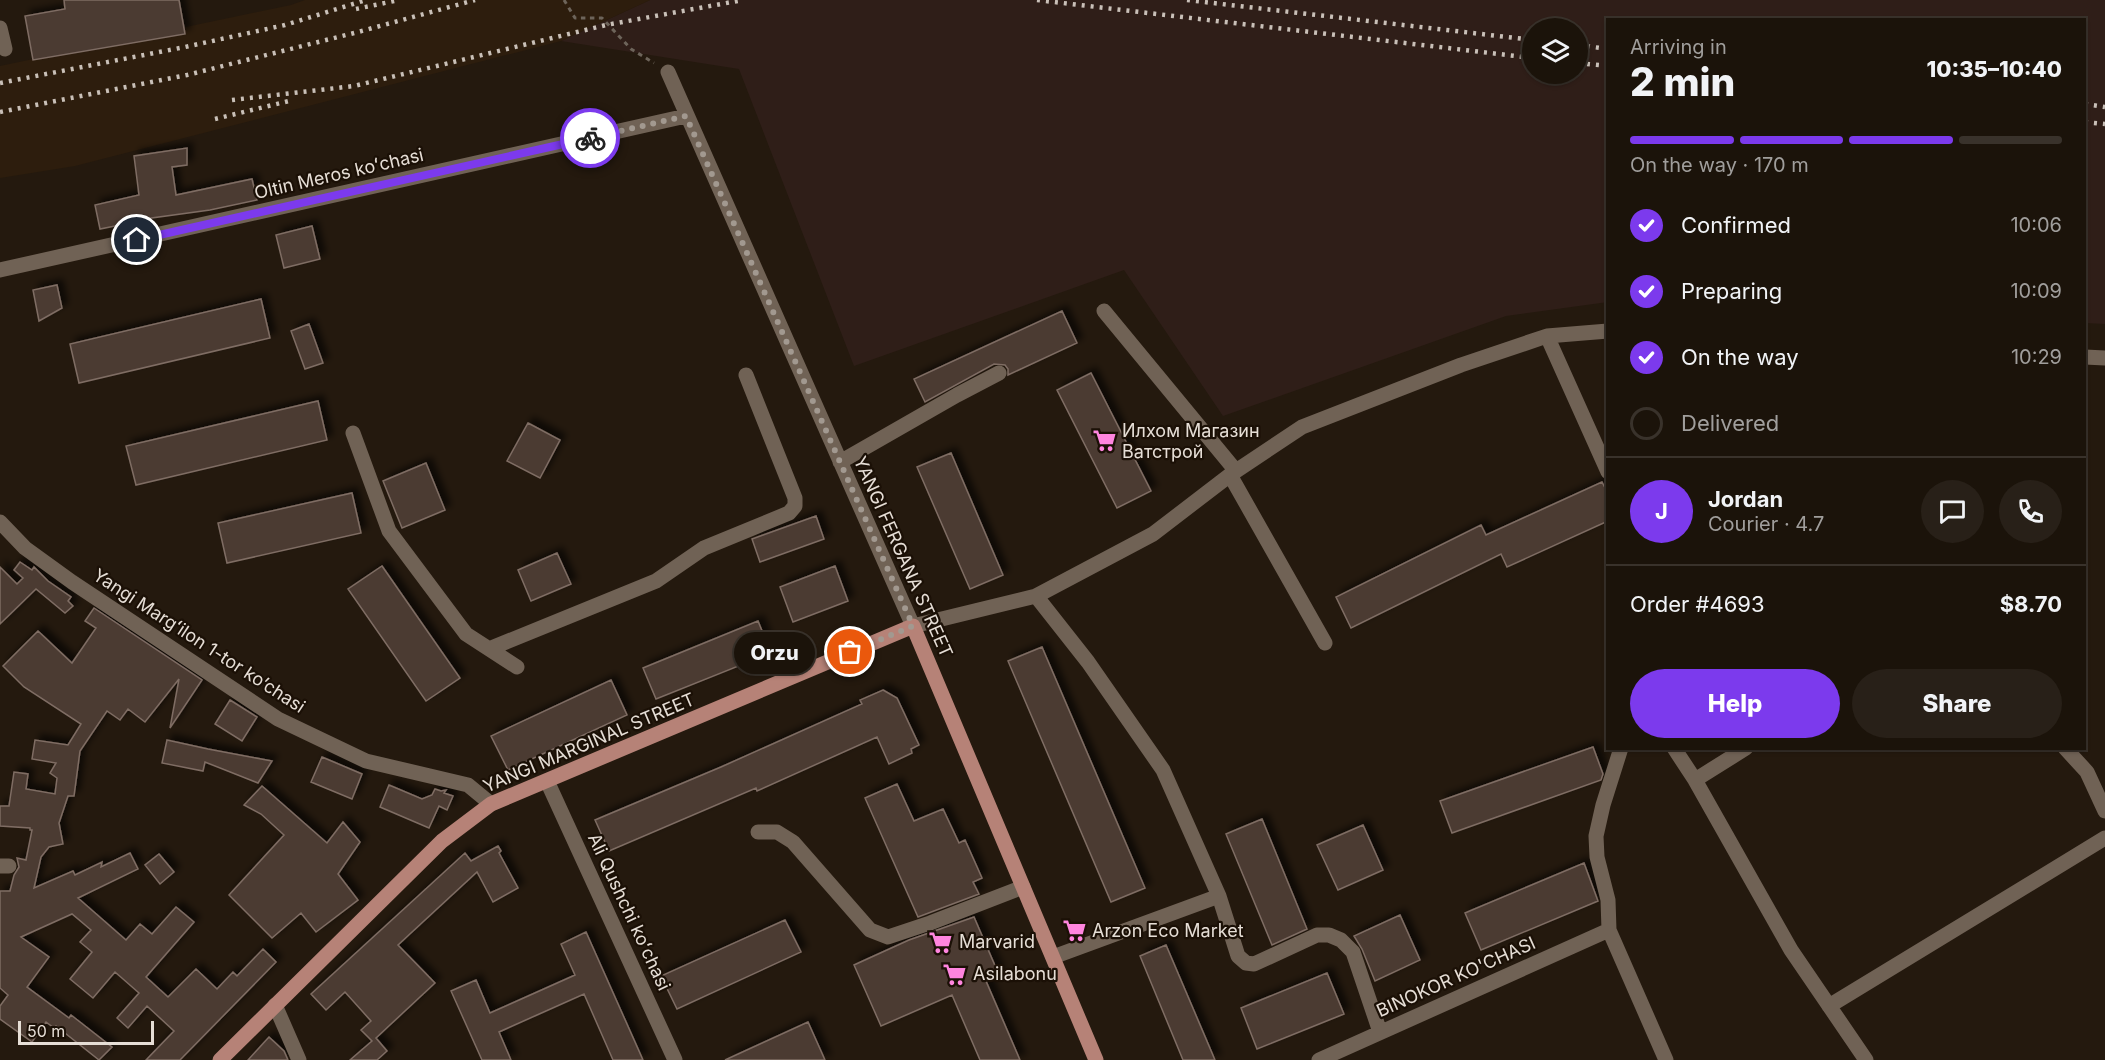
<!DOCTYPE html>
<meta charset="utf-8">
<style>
body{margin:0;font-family:Inter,sans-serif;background:#282018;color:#f1f3f6;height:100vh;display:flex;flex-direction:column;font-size:22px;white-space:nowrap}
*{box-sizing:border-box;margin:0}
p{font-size:20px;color:#a09e9c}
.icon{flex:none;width:33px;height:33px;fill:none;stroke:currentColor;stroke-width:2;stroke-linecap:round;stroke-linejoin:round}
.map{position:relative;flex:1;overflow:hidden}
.details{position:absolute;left:1606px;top:18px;width:480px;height:732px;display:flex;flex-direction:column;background:#1b130a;border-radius:0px;box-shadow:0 2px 4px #0004,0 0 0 2px #39322b}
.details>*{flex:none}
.buttons{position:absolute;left:1522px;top:18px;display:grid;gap:12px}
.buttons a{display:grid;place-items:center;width:66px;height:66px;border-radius:50%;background:#1b130a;box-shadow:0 2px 4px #0004,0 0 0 2px #39322b;font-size:30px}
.scale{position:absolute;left:18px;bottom:15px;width:136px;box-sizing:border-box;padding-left:6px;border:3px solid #e6ded6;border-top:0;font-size:16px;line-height:21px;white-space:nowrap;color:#e6ded6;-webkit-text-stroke:4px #1b1006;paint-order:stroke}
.pin{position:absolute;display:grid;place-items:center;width:51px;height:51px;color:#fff;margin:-26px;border:3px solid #fff;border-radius:50%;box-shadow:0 2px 6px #0007}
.courier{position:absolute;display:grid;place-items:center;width:60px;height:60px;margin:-30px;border:4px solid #7c3aed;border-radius:50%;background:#fff;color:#222;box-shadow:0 2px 8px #0007}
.bubble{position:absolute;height:42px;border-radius:21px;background:#1b130a;box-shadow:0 2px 4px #0004,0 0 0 2px #39322b;font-size:20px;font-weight:800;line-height:42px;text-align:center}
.head em{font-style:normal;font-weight:800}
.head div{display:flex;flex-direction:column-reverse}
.head{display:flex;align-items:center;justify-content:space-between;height:102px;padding:0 24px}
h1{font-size:39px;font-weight:800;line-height:45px}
.bar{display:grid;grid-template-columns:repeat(4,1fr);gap:9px 6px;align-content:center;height:72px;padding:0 24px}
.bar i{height:8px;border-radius:4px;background:#39322b}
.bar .selected{background:#7c3aed}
.bar p{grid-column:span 4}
.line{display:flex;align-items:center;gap:15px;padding:0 24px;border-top:2px solid #39322b}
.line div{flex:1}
.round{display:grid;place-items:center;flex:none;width:63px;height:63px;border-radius:32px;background:#282018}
ol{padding:0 24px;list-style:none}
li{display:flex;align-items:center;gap:18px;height:66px}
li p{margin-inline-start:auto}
li .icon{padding:6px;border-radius:50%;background:#7c3aed;color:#fff;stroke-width:4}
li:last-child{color:#a09e9c}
li i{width:33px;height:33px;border:3px solid #39322b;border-radius:50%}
.primary-button{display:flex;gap:12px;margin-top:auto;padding:12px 24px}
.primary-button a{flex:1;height:69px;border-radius:36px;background:#7c3aed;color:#fff;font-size:24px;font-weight:800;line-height:69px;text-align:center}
.primary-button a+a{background:#282018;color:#f1f3f6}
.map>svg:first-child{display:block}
.industrial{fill:#2f1e18;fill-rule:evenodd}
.built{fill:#2d1d0d}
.building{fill:#4b3b33;stroke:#7f6d64;stroke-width:1.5;filter:url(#shadow)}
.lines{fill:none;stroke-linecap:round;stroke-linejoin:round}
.path{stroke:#6d645a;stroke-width:3;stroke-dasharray:4.5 4.5;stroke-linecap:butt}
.minor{stroke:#706255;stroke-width:15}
.major{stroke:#b68277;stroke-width:15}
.rail{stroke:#c9c0b8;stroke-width:4.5;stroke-dasharray:3 6;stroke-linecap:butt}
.done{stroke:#a29990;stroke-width:6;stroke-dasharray:0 10.8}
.route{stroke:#7c3aed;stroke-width:8}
.labels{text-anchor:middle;stroke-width:4.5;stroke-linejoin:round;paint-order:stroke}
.street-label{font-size:18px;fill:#e6ded6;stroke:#1b1006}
.poi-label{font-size:18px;fill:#e6ded6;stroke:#1b1006;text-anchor:start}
</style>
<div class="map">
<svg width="2105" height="1060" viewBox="0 0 2105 1060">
<defs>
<filter id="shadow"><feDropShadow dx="5.5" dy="-5.5" stdDeviation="3" flood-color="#0009"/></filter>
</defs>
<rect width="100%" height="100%" fill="#24190e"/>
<path class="industrial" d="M650,0H2105V324L2085,323V20H1608V302L1506,316L1223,416L1124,270L854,366L739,69L561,41ZM1533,28H1578V74H1533Z"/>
<path class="built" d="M305,0H650L561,41L75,166L0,178V66L291,5Z"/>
<path class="building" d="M64,0H179L185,34L33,60L25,16L65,9Z
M187,148V165L172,167L176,195L252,179L257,200L210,210L130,221V223L100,229L95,205L139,195L134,156Z
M312,226L320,259L284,268L276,235Z
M57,285L62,308L39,321L33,290Z
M261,299L270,338L79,383L70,344Z
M1062,311L1077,343L1008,375V369L1005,365L994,364L925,402L914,379Z
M309,324L323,363L305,369L291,331Z
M1091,373L1151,491L1117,508L1057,390Z
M318,401L327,440L136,485L126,446Z
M528,423L560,440L540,478L507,461Z
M951,453L1003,575L970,589L917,467Z
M426,463L445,510L402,528L383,481Z
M1602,482L1608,494V521L1507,567L1501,554L1351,628L1336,597L1481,525L1486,535Z
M352,493L361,533L227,563L218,523Z
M816,516L824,539L760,562L752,539Z
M557,553L571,584L531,601L518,570Z
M20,562L32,570L34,567L48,581L71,597L68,601L73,606L65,613L36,589L0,624V567L17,584L23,578L14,570Z
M382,566L460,678L426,701L348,589Z
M835,566L848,601L793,622L780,587Z
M94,608L202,680L170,728L179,679L145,722L128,709L120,720L107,711L80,751L74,796H68L59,823L63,844L49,847L41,857L34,888L73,871L75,875L102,862L101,867L130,853L138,869L78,898L126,940L140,924L152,934L176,907L194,922L146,977L168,997L196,969L217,989L233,972L237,976L263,949L276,962L180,1060H146L174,1031L147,1006L128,1028L117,1018L139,993L115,972L93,998L70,979L92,952L80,942L91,930L72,914L21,937L49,957L27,987L69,1018L71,1015L112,1047L99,1060L56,1026L54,1028L46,1022L32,1042L0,1019V1006L8,995L0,988V891H10L14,875L19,867L17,858L26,860L32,830H30V828L0,826V806H9L14,772L28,774L26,789L55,794L57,778L50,773L56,763L32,759L35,740L68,745L81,724L24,687L3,666L38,631L72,663L96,628L85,621Z
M758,621L771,653L656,699L643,668Z
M1042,647L1145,888L1111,902L1008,661Z
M611,680L627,715L508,770L491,736Z
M883,690L897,698L919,745L911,749L912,753L889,764L877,737L757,791L756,788L609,851L595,820L721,767L862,704L860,700Z
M230,700L257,717L242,741L215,724Z
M167,740L208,749L272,761L258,783L205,762L203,771L162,763Z
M1593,747L1603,774L1601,780L1452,833L1440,801Z
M322,757L362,774L352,799L311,782Z
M897,784L914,821L943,809L959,843L965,840L982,878L973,882L979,894L918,917L865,798Z
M389,785L422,799L432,795L435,789L441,791L446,790L444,793L453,796L447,810L439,806L429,828L380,807Z
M262,786L327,843L343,822L360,842L338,874L358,900L316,932L301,913L272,938L229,895L284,835L261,814L244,805Z
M1262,819L1307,929L1272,945L1226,834Z
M1363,825L1383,870L1338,890L1317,845Z
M498,846L501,851L499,853L518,888L493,902L477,872L398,945L435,983L376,1038L387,1051L377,1060H350L372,1041L361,1030L371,1021L345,992L326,1010L311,994L465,853L471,861Z
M159,854L174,872L160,884L145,865Z
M1584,863L1598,901L1481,950L1465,913Z
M1400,915L1420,960L1375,981L1362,949L1354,936Z
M974,917L999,975L986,981L1020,1060H980L952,995L881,1026L854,965L909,940Z
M785,920L801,952L677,1009L661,976Z
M586,932L643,1060H613L584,994L499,1032L511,1060H482L451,991L476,980L490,1013L575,975L561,944Z
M1166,945L1215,1060H1183L1140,956Z
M1327,973L1344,1014L1257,1049L1241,1008Z
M808,1022L825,1060H725Z
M269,1037L284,1051L288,1060H248Z"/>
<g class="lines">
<path class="path" d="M564,0L575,18H602L631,49L654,63"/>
<path class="minor" d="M0,28L5,49
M668,72L913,626L1036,596L1153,534L1230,475L1302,427L1461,365L1547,336L1608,331
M0,270L686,116
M1104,311L1236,471
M1547,336L1608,472
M2085,357L2105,358
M353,433L389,531L466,634L517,667
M840,462L957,395L999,373
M1230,475L1325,643
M0,522L25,548L72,582L278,719L366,761L468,785L491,804
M1036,596L1088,662L1163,770L1219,896L1238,956L1246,963L1254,964L1317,935H1329L1341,940L1353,952L1380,1032
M489,649L656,581L704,548L789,513L795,506V498L746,375
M1621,748L1603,805L1596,836L1597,857L1608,900L1609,930L1666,1060
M1674,748L1695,780L1791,950L1866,1060
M2065,748L2087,772L2105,811
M1695,780L1746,748
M547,781L675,1060
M758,832H777L793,842L870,930L888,937L930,923L1023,887
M0,866H9
M1053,957L1219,896
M275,1005L299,1060
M1829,1006L2105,838
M1319,1060L1609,930"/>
<path class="major" d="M220,1060L442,841L491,804L913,626L1096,1060"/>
<path class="rail" d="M1037,0L1533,58
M1187,0L1533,40
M356,9L399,0
M1578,45L1608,49
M1578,63L1608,66
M0,83L185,47L285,25L366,0
M232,100L354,86L606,25L743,0
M2085,104L2105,107
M0,112L187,75L358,32L475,0
M215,119L293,100
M2085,122L2105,124"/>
</g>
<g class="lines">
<path class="done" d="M590,138L686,116L913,626L850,652"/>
<path class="route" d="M137,240L590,138"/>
</g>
<defs>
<symbol id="supermarket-bare" viewBox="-9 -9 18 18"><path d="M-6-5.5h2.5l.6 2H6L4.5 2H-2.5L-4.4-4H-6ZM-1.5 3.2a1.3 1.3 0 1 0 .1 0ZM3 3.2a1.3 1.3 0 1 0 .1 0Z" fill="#ff85df" stroke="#1b1006" stroke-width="2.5" paint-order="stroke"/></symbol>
</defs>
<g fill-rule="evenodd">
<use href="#supermarket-bare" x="1088" y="424" width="33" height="33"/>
<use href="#supermarket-bare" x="1058" y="914" width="33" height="33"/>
<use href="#supermarket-bare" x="924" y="926" width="33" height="33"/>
<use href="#supermarket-bare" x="938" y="958" width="33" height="33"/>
</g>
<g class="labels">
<g class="street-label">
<text transform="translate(339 174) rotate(-13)" y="6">Oltin Meros koʻchasi</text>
<text transform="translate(903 557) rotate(66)" y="6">YANGI FERGANA STREET</text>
<text transform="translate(199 641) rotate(33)" y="6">Yangi Margʻilon 1-tor koʼchasi</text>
<text transform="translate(589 743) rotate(-23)" y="6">YANGI MARGINAL STREET</text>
<text transform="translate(629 912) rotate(65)" y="6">Ali Qushchi koʻchasi</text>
<text transform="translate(1456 977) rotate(-24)" y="6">BINOKOR KO'CHASI</text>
</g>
<g class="poi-label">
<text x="1122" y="437">Илхом Магазин<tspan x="1122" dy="21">Ватстрой</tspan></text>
<text x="1092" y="937">Arzon Eco Market</text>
<text x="959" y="948">Marvarid</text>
<text x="973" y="980">Asilabonu</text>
</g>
</g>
</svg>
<div class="buttons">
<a><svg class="icon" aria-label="layers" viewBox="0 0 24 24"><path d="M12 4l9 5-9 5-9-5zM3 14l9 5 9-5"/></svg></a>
</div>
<div class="scale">50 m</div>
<div class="pin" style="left:850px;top:652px;background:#ea580c"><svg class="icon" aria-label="bag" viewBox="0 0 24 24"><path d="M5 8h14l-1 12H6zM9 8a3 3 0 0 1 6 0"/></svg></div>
<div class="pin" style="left:137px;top:240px;background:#1f2937"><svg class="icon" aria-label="home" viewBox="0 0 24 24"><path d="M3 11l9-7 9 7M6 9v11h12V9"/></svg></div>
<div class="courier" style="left:590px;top:138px"><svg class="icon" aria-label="bike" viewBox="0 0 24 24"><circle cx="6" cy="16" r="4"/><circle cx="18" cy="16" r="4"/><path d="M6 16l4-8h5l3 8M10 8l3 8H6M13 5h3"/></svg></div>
<div class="bubble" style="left:734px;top:632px;width:81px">Orzu</div>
<section class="details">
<div class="head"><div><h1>2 min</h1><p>Arriving in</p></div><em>10:35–10:40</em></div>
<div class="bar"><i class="selected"></i><i class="selected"></i><i class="selected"></i><i></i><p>On the way · 170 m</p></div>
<ol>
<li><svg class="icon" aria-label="check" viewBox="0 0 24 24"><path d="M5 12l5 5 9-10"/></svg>Confirmed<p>10:06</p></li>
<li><svg class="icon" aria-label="check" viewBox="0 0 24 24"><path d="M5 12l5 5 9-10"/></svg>Preparing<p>10:09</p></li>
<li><svg class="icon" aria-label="check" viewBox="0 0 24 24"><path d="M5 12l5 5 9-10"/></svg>On the way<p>10:29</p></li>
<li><i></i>Delivered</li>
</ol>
<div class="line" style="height:108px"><b class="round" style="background:#7c3aed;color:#fff">J</b><div><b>Jordan</b><p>Courier · 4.7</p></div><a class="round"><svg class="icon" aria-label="chat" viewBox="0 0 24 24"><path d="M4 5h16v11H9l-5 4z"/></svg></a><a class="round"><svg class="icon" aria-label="phone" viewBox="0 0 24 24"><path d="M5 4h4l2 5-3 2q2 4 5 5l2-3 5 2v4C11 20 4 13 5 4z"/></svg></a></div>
<div class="line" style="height:78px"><div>Order #4693</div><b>$8.70</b></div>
<div class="primary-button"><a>Help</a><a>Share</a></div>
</section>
</div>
